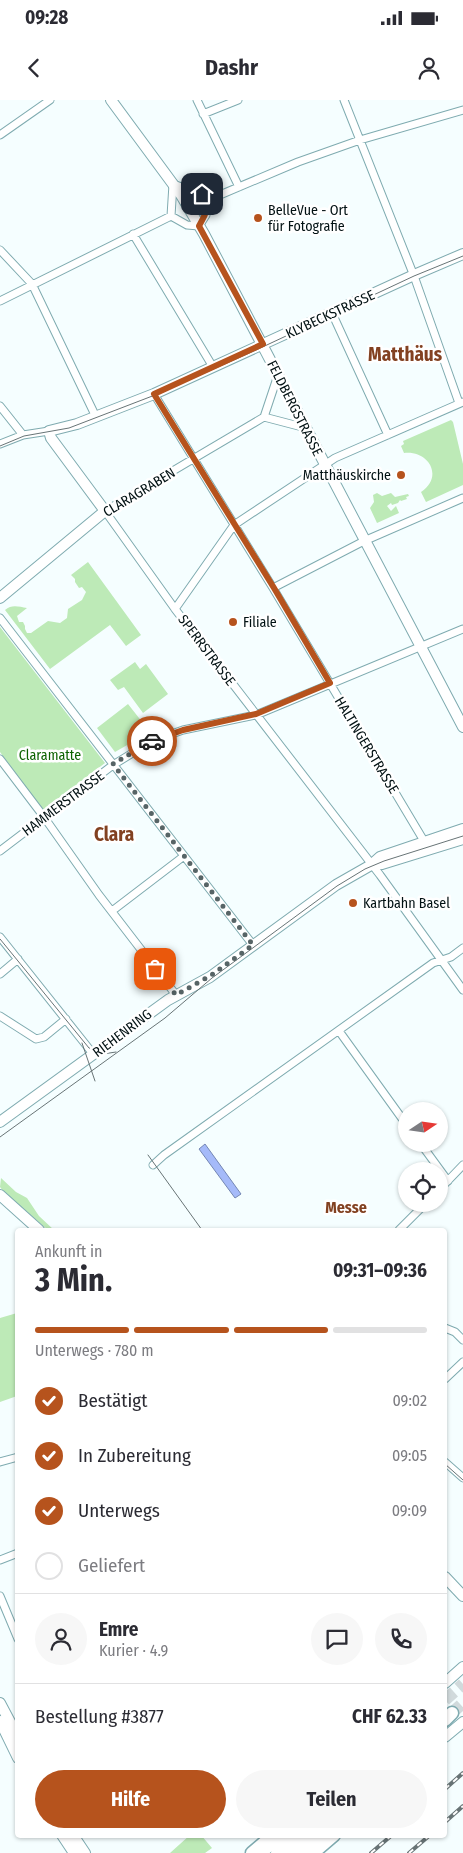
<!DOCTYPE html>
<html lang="de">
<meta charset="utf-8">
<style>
body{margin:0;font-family:"Fira Sans Condensed",sans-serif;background:#f7f7f7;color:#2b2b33;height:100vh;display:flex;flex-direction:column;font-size:19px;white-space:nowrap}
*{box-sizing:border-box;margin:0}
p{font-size:16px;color:#7c7c81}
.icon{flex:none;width:28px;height:28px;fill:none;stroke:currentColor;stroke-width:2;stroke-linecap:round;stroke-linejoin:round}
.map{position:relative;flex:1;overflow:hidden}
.side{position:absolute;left:15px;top:1128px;width:432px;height:610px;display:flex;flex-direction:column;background:#fff;border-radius:5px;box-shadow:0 1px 4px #0004}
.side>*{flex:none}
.needle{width:32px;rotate:77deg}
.buttons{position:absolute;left:398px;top:1002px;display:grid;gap:10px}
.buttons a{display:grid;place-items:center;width:50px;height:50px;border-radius:50%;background:#fff;box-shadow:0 1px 4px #0004;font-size:25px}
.pin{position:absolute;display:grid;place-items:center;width:42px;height:42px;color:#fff;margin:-21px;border-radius:10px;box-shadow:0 2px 8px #0006}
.courier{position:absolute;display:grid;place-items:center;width:50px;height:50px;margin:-25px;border:4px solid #b6531d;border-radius:50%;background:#fff;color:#222;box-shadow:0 1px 6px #0007}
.headline em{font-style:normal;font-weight:700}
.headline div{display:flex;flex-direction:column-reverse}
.headline{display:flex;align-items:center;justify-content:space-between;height:85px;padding:0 20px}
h1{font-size:32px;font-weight:700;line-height:38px}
.bar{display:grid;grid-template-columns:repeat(4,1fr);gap:8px 5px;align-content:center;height:60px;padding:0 20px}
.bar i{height:6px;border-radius:4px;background:#e1e1e2}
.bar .on{background:#b6531d}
.bar p{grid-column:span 4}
.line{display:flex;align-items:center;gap:12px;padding:0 20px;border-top:1px solid #e1e1e2}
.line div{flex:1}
.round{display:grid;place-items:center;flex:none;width:52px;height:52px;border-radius:26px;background:#f7f7f7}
ol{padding:0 20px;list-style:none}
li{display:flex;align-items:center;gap:15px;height:55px}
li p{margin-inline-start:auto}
li .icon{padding:5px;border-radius:50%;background:#b6531d;color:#fff;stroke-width:4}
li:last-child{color:#7c7c81}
li i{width:28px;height:28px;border:2px solid #e1e1e2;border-radius:50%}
.action{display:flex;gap:10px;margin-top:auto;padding:10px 20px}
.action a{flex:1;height:58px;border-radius:30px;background:#b6531d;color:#fff;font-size:20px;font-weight:700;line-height:58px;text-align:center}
.action a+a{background:#f7f7f7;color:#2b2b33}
.status{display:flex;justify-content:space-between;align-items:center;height:35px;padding:0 25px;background:#fff;direction:ltr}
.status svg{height:14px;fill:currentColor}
header{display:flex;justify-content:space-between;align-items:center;height:65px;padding:0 20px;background:#fff;font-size:22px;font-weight:700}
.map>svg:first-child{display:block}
.green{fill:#bdeab7}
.water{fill:#a5baf9;stroke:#7487b4}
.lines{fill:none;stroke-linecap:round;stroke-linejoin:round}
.highway-tunnel{stroke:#d1dadc;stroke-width:12;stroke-dasharray:12 6;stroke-linecap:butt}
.street-casing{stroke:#7fabb0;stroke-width:9}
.secondary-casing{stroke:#7fabb0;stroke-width:12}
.primary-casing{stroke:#7fabb0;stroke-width:12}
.highway-casing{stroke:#7fabb0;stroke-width:15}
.street{stroke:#fff;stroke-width:7}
.secondary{stroke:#fff;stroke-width:10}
.primary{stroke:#fff;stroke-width:10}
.highway{stroke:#fff;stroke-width:12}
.tram{stroke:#687476;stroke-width:1}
.rail-casing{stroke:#687476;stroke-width:4}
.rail{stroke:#fff;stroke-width:2;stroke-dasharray:5.5;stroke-linecap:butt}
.done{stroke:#576466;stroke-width:5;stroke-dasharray:0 9}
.route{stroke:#b6531d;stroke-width:6}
.poi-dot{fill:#b6531d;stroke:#fff;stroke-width:2}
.labels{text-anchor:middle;stroke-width:5;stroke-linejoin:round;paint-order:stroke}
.poi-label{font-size:14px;fill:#021113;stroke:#fff;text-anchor:start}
.street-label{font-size:14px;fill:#021113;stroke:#fff}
.park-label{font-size:14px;fill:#0c6200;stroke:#fff}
.quarter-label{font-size:16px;font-weight:bold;fill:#824121;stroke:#fff}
.district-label{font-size:19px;font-weight:bold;fill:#824121;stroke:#fff}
</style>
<div class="status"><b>09:28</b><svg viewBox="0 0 49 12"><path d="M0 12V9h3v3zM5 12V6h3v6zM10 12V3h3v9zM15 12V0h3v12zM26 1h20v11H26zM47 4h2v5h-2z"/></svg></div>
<header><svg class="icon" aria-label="back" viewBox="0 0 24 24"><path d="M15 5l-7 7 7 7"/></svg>Dashr<svg class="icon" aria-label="person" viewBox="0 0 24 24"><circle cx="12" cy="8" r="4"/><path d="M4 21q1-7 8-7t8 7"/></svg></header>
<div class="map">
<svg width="463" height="1753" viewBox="0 0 463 1753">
<rect width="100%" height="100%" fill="#f5feff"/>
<path class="green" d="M451,320L453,322L463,364V385L426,402L421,392C444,377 429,350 404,353L401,346L404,344L403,341Z
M377,393L382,396L391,393L395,397L408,394L409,396L406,397L407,399L401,401L400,400L398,403L392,405L391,403L387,406L391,411L396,406L399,413L377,423L370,408L374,402L373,395Z
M88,462L141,535L126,546L110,525L50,569L5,510C12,504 19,507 27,508L17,516L19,522H23L25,526V529L27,533H31L48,521L60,523L67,518L68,509L82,500L86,492L82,487L79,488L75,482V479L71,475Z
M0,527L105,663L43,710L0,652Z
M135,562L140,569L146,564L168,594L143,613L124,587L118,590L110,580Z
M128,604L150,632L115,652L97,628Z
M1,1078L16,1092L27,1098L39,1116L54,1130H48L3,1091L0,1087Z
M17,1213V1296L0,1302V1218Z
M190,1735H201L212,1748L205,1753H170Z"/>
<path class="water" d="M205,1044L241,1094L235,1098L199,1049Z"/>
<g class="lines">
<path class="highway-tunnel" d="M445,1600L463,1584
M452,1613L463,1603"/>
<defs>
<path id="street" d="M197,0L239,87
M344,0L414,176L459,303
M203,14L238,0
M0,35L50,0
M173,84L202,94L208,100L206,115L199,126L187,125L171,116Z
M208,100L298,62L360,40L463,10
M133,134L213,267
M0,150L32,184L96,317
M0,201L171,116
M332,213L388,335
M278,275L264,317L105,411L175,509L380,775L463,890
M154,294L273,488L424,741
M0,306L23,335
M264,317L306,328
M0,344L23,335L49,331
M273,488L364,441L463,398
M175,509L234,425L335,358L463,302
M0,518L253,845
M0,659L44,717L99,795L176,895
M0,751L113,665L152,641L183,630L256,615L463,529
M112,811L184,756
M0,837L94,955
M0,874L18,859
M0,916L36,939L44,937L66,919
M339,931L406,1024
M421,1044L448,1081
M153,1065L164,1055L433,863L451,857L463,848
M439,1090L463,1065
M399,1130L425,1104
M445,1228L455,1232L463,1240
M445,1279L463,1262
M0,1362L18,1357
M445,1362L463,1378
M0,1460L18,1453
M0,1496L18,1539"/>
<path id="secondary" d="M111,0L181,95L204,134L463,627
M0,498L105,411L51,338L49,331L77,324L154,294L414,175L463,154
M371,765L382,764L463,739
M0,1022L168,900L210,877L336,785L371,765L380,757L463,729
M0,1095L39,1130
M445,1477L463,1496
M0,1603L18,1637
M0,1621L18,1658
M62,1735L74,1753
M73,1735L85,1753"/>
<path id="primary" d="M445,1583L463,1567
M445,1637L463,1622
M262,1753L283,1735
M304,1753L318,1741"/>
<path id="highway" d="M445,1620L452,1613
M252,1753L273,1735
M277,1753L297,1735
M291,1753L311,1735
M313,1753L334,1735"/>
</defs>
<use href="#street" class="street-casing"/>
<use href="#secondary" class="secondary-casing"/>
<use href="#primary" class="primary-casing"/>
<use href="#highway" class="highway-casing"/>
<use href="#street" class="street"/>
<use href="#secondary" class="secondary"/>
<use href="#primary" class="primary"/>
<use href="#highway" class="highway"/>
<path class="tram" d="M0,346L24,336L69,328L155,295L254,251L414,176L463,156
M0,839L89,948L103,954L116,952
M82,943L95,981
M0,1037L165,918L212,878L337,786L365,769L384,761L463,736
M148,1055L202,1130
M445,1364L463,1380"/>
<defs>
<path id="rail" d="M445,1689L463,1673
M445,1722L463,1706
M371,1753L392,1735
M409,1753L430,1735"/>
</defs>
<use href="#rail" class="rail-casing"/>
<use href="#rail" class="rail"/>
</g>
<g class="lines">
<path class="done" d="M152,641L113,664L253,845L210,876L176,895L155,869"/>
<path class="route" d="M152,641L183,630L256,614L330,583L274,488L154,294L263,244L199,126C204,117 208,110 208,100L202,94"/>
</g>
<g class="poi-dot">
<circle cx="258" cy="118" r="5"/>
<circle cx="401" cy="375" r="5"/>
<circle cx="233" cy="522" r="5"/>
<circle cx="353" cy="803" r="5"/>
</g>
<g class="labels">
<g class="poi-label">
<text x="268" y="115">BelleVue - Ort<tspan x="268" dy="16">für Fotografie</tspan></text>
<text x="391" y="380" text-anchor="end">Matthäuskirche</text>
<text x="243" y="527">Filiale</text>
<text x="363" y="808">Kartbahn Basel</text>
</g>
<g class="street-label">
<text transform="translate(330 214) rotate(-25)" y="5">KLYBECKSTRASSE</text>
<text transform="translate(295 308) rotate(63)" y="5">FELDBERGSTRASSE</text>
<text transform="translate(139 392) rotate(-31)" y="5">CLARAGRABEN</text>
<text transform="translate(207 550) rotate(53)" y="5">SPERRSTRASSE</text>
<text transform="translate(367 645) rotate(59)" y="5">HALTINGERSTRASSE</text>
<text transform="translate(63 703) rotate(-37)" y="5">HAMMERSTRASSE</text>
<text transform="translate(122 933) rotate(-37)" y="5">RIEHENRING</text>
</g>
<g class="park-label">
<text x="50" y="660">Claramatte</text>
</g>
<g class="quarter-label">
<text x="346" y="1113">Messe</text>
</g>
<g class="district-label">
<text x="405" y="261">Matthäus</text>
<text x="114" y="741">Clara</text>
</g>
</g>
</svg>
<div class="buttons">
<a><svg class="needle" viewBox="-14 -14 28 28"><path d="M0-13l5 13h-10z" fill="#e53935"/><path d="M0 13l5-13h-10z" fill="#7c7c81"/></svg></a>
<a><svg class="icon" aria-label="locate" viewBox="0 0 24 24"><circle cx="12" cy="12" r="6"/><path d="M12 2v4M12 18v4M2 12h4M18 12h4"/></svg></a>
</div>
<div class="pin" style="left:155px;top:869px;background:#ea580c"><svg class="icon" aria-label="bag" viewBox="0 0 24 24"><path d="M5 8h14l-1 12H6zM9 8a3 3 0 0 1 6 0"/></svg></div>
<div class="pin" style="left:202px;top:94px;background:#1f2937"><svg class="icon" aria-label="home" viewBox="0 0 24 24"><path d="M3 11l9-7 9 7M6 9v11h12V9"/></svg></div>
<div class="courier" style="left:152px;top:641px"><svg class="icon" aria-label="car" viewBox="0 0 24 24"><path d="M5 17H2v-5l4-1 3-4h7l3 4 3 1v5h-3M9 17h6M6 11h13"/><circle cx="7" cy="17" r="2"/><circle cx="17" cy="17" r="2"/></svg></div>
<section class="side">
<div class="headline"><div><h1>3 Min.</h1><p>Ankunft in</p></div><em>09:31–09:36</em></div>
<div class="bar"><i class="on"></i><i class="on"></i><i class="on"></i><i></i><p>Unterwegs · 780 m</p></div>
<ol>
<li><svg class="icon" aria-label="check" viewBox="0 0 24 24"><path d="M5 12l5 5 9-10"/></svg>Bestätigt<p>09:02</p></li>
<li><svg class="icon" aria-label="check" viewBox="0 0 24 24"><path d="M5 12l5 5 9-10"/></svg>In Zubereitung<p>09:05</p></li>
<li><svg class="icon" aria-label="check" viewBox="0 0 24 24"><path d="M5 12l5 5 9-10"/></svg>Unterwegs<p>09:09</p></li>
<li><i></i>Geliefert</li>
</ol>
<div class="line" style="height:90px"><a class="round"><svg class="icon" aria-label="person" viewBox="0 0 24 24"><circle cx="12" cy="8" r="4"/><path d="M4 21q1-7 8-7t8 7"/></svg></a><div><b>Emre</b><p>Kurier · 4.9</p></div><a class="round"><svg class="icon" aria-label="chat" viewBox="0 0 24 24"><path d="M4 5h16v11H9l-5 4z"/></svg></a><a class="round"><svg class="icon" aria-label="phone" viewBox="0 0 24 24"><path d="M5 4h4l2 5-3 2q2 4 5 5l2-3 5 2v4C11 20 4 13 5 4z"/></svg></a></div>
<div class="line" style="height:65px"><div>Bestellung #3877</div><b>CHF 62.33</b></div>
<div class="action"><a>Hilfe</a><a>Teilen</a></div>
</section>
</div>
